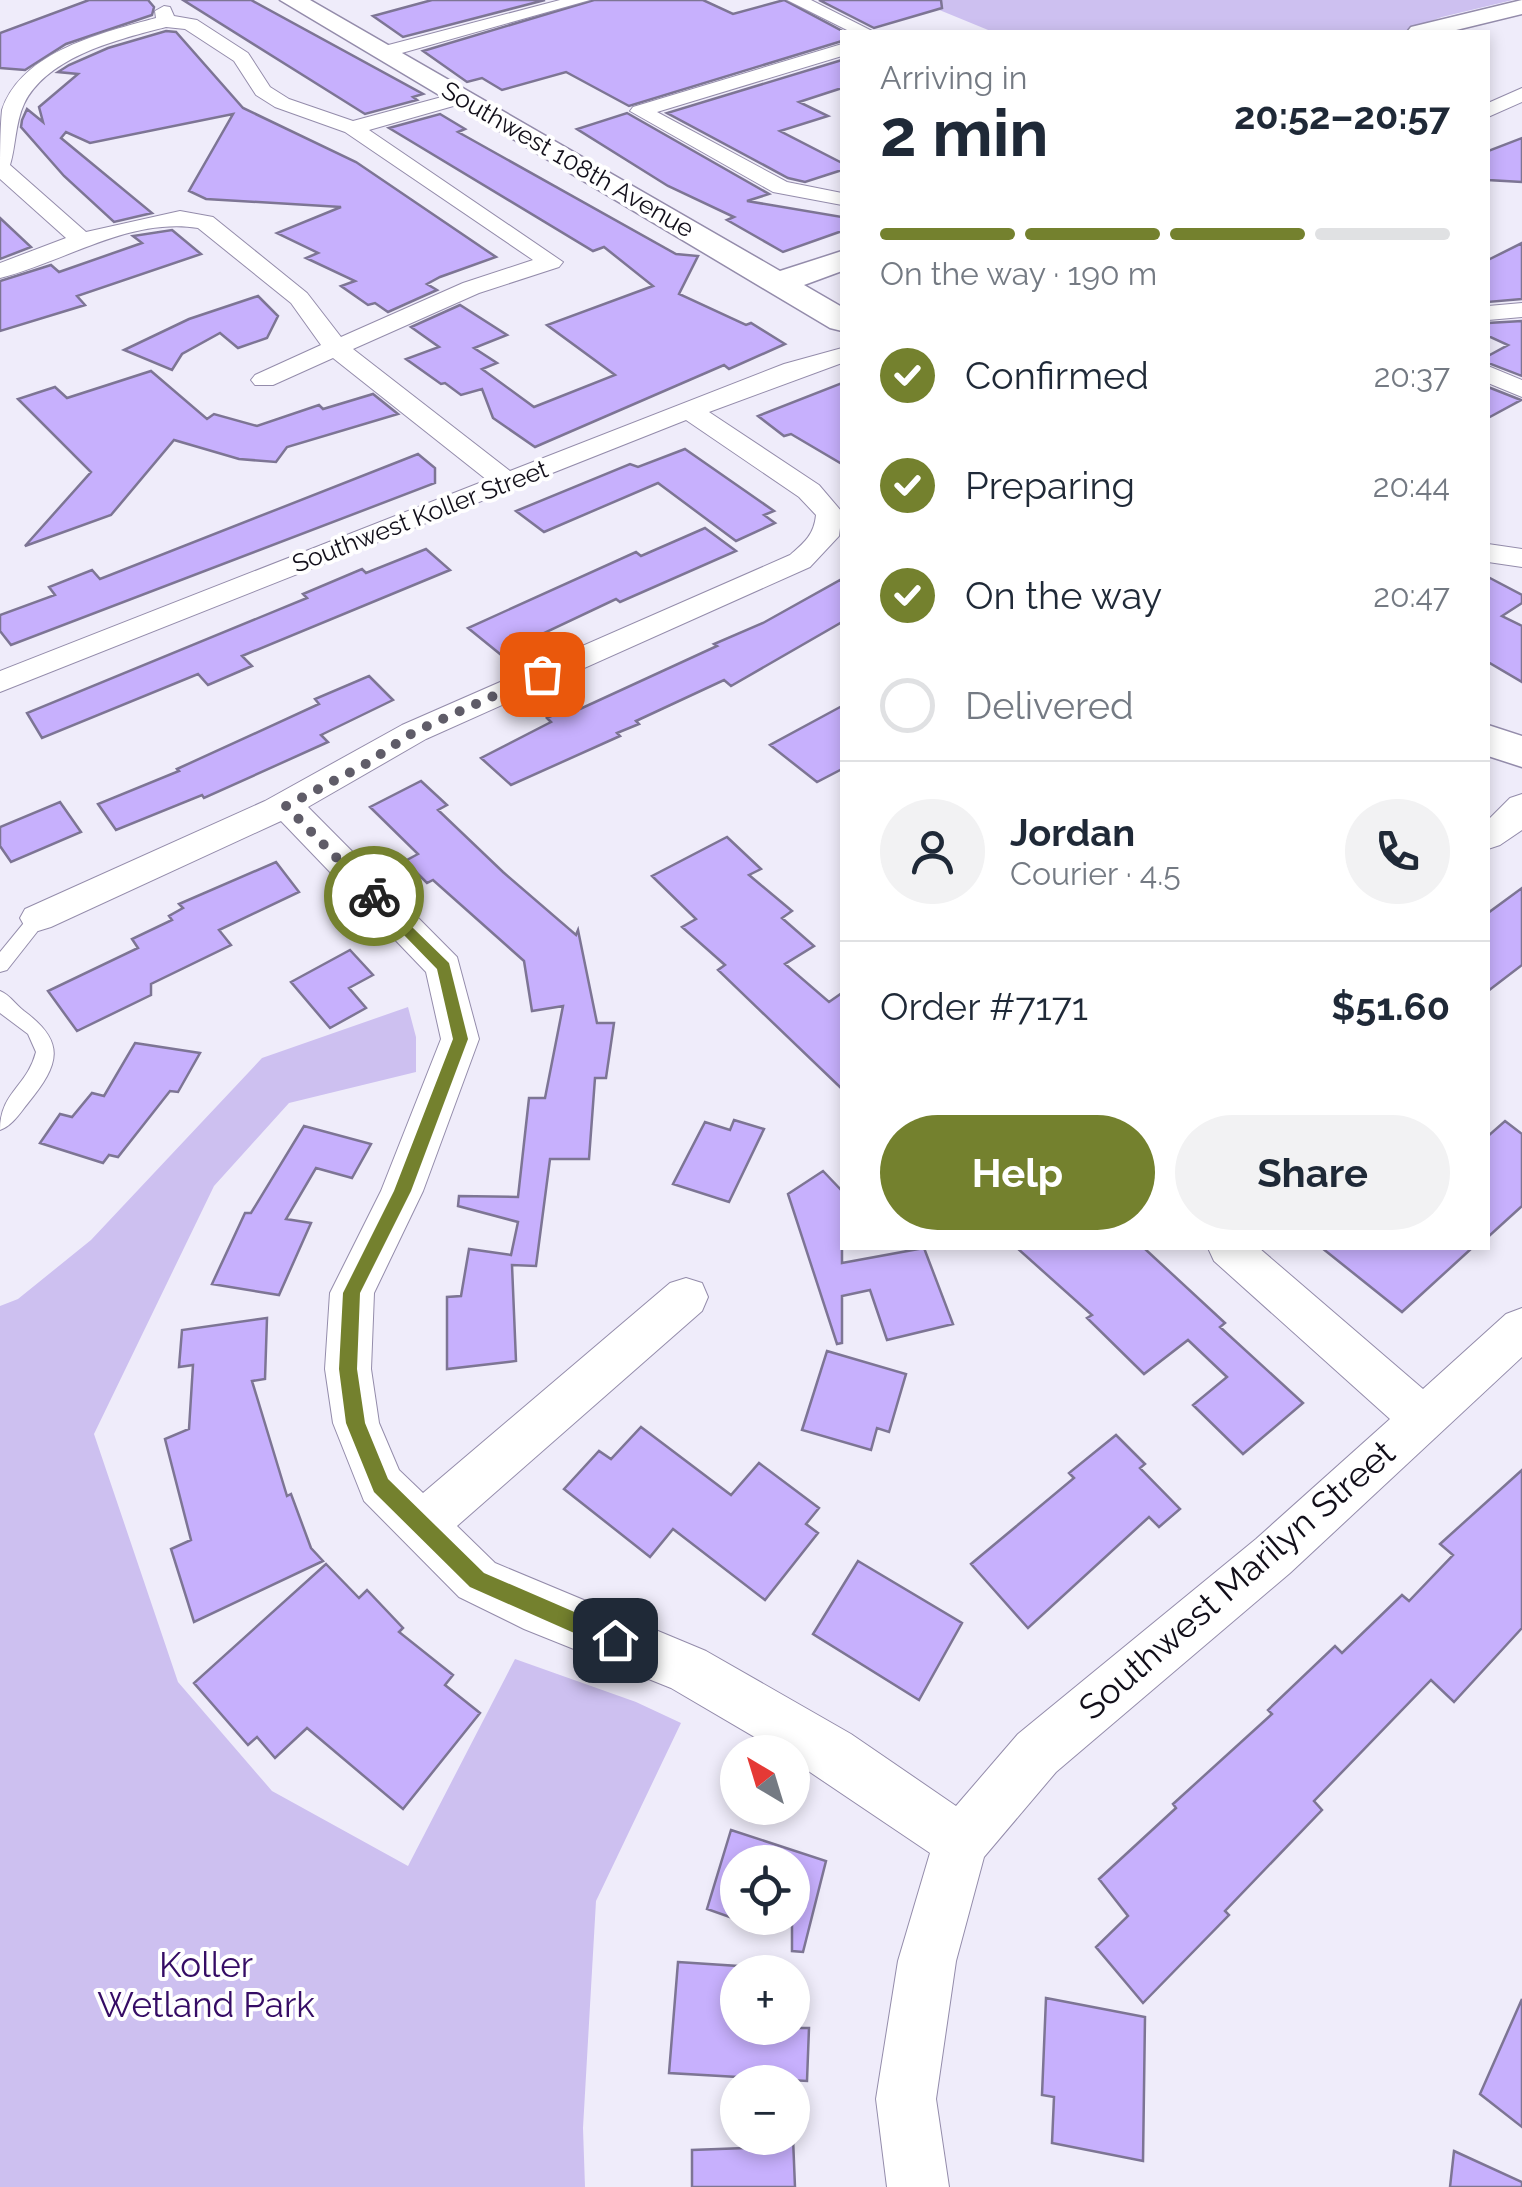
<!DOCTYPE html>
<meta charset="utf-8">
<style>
body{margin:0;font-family:Raleway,sans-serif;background:#f2f2f3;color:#1f2937;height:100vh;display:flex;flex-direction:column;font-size:38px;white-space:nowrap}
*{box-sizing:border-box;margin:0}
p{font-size:32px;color:#747a83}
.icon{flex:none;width:55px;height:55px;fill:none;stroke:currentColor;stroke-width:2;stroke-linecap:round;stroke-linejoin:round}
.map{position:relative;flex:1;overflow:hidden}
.side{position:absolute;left:840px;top:30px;width:650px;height:1220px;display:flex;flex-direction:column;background:#fff;border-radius:0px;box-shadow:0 5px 15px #0003}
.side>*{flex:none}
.needle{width:65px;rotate:322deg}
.fabs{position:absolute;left:720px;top:1735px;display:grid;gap:20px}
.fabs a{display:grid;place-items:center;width:90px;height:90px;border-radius:50%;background:#fff;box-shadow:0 5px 15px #0003;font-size:50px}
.pin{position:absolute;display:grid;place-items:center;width:85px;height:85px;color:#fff;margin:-42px;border-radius:20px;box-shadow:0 5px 15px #0006}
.courier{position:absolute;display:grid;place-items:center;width:100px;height:100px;margin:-50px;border:8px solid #74812e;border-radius:50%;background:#fff;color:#222;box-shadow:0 2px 12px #0007}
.headline em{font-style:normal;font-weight:700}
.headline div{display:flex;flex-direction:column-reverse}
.headline{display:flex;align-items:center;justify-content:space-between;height:170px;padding:0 40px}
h1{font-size:65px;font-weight:700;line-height:75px}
.bar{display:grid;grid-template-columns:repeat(4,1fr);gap:15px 10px;align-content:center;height:120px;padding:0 40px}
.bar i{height:12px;border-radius:8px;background:#e0e1e3}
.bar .selected{background:#74812e}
.bar p{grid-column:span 4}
.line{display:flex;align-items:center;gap:25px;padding:0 40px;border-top:2px solid #e0e1e3}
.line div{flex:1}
.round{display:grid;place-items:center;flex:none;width:105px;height:105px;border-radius:52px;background:#f2f2f3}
ol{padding:0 40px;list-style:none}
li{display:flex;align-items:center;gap:30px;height:110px}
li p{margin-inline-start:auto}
li .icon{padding:10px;border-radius:50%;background:#74812e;color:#fff;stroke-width:4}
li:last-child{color:#747a83}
li i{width:55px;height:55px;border:5px solid #e0e1e3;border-radius:50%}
.cta{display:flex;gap:20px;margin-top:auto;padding:20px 40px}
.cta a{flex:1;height:115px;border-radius:60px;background:#74812e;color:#fff;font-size:40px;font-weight:700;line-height:115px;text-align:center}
.cta a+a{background:#f2f2f3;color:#1f2937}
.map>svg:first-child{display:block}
.green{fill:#cdc0f0}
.building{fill:#c7b0fd;stroke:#7d7594;stroke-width:2.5}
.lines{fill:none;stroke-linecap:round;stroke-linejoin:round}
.lane-casing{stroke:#948cab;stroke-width:2}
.street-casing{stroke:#948cab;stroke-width:2}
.secondary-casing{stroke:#948cab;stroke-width:3}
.lane{fill:#fff;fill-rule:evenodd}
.street{fill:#fff;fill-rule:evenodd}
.secondary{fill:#fff;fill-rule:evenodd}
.route{fill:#74812e}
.done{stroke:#5f5c68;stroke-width:10;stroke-dasharray:0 18}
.labels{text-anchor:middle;stroke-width:8;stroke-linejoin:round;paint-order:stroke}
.far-street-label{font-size:25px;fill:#120f1a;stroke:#fff}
.near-street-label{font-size:35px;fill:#120f1a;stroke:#fff}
.near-park-label{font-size:35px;fill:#350c65;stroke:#fff}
</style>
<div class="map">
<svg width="1522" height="2187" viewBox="0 0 1522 2187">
<rect width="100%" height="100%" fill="#efecfa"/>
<path class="green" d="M915,0H1513L1442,17L1401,32H993Z
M408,1007L416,1037V1072L289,1103L214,1186L94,1434L178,1682L272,1791L408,1866L515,1659L636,1702L681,1723L596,1901L583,2128L585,2187H0V1306L18,1299L91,1240L262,1058Z"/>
<path class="building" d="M89,0H148L154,7L152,15L66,44L25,70L0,68V33Z
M183,0H251L423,94L413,97L417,100L365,114Z
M432,0H545L403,37L373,16Z
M594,0H703L733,14L784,0L844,32L842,41L629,106L566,72L502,90L482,78L467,82L423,51Z
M819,0H941L942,8L874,28Z
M166,31L176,32L243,108L356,162L496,257L440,277L427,284L437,290L388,312L375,303L368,305L341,286L355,281L306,258L318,253L277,233L341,207L206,199L189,191L233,114L90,143L66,132L61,138L152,213L114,222L64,176L21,127L22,120L27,109L43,122L39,107L78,74L58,72L69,65L108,48Z
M842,60V88L799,102L828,116L780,131L842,163V170L805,182L788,178L667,113Z
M627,113L769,194L747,201L842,217V231L783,252L727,220L734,217L668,186L577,129Z
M440,114L465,129L458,132L676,254L698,256L679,294L746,325L751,323L785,344L729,369L724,365L535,447L493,418L482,389L461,395L445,383L441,384L406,359L439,347L411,327L460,305L507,335L474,348L497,363L482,369L534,407L615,375L547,325L653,286L604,247L593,251L389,128Z
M1522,138V182L1488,180V151Z
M0,218L31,247L0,259Z
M172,230L201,254L77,296L85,305L0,331V281L51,265L59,272L142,243L133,236Z
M1522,243V299L1488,302V260Z
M258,296L278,316L267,338L238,348L220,333L182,354L172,370L124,350L189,319Z
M1522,321V376L1488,363V356L1508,345L1488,336V323Z
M151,371L207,419L214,414L257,426L319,405L323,409L373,394L398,414L287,447L276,462L239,459L174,440L111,515L25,546L91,472L18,399L55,387L67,398Z
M842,383V464L791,434L784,436L758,416Z
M1488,387L1521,400L1488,418Z
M685,449L774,511L764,515L775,523L736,541L658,483L544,532L516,511L630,464L638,467Z
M418,454L435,468V483L11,645L0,631V615L55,595L49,587L92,570L100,579Z
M705,528L736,551L620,602L616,599L500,654L468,628L636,552L641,556Z
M426,549L450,570L242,656L252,666L208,685L198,674L42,738L27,713L307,598L303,594L362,569L366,573Z
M1488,577L1522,595V603L1502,616L1522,626V682L1488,662Z
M842,579V622L731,686L724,680L636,721L639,724L617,733L620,736L511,785L481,758L551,722L547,718L574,705L580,709L717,646L714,644L763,623Z
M369,676L393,700L321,735L328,742L204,798L202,795L116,830L98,804L179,771L177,769L319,704L315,699Z
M842,706V769L817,782L770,745Z
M421,781L447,805L438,810L503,872L576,935L578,930L597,1023H614L606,1078H595L589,1159H550L536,1266L512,1265L516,1361L447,1369V1297L461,1296L469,1249L511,1255L518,1222L458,1206L459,1196L518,1197L529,1098H545L563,1006L532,1011L524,961L433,880L427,883L405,861L418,854L370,807Z
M60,802L81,832L11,862L0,846V827Z
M727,837L761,869L749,875L792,911L782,918L814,946L785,964L829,1002L842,993V1089L718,970L725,965L682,927L696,919L652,876Z
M276,862L299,892L219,930L231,945L151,984V995L77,1031L48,991L138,948L132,939L172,920L169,916L183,908L179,904Z
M1522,888V965L1488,991V913Z
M350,950L373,975L349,988L366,1008L330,1028L291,982Z
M135,1043L200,1053L178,1092L170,1091L118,1157L109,1155L103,1163L40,1143L60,1114L72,1117L92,1093L104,1096Z
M734,1120L764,1129L729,1202L673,1184L705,1122L730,1130Z
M1505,1121L1522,1134V1206L1488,1237V1136Z
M304,1126L371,1144L352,1178L316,1168L286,1219L311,1223L279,1295L212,1284L245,1213H251Z
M823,1171L842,1191V1263L924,1248L953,1324L887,1340L870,1290L842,1296V1343L837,1344L788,1194Z
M1017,1248H1144L1225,1323L1220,1327L1303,1403L1243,1454L1193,1405L1227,1377L1188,1340L1144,1374L1087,1318L1092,1315Z
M1322,1248H1472L1402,1312Z
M267,1318L265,1379L252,1381L287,1496L291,1494L311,1548L323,1561L194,1622L171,1549L191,1540L165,1439L189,1429L193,1365L179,1367L182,1330Z
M827,1351L906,1374L889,1432L877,1428L871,1450L802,1430Z
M641,1427L731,1495L759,1463L819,1508L806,1524L818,1533L765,1600L673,1529L650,1557L564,1489L599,1451L611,1459Z
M1116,1435L1145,1464L1140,1468L1180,1509L1159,1527L1149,1517L1028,1628L971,1564L1074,1478L1069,1473Z
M1522,1470V1628L1454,1702L1431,1680L1314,1801L1322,1810L1225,1911L1229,1915L1143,2003L1096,1947L1128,1916L1099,1879L1176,1808L1173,1804L1272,1714L1268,1710L1335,1646L1342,1653L1402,1595L1409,1601L1453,1555L1440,1544Z
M858,1561L962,1623L919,1700L813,1634Z
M326,1564L359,1598L367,1590L403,1628L399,1632L453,1675L445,1685L480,1713L403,1809L307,1728L275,1758L257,1737L248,1745L194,1683Z
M731,1830L826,1861L803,1952L792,1951V1862H738V1920L707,1909Z
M678,1962L738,1966V2028H809L807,2081L669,2073Z
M1046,1998L1145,2017L1143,2161L1052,2143L1054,2097L1042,2095Z
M1522,1999V2127L1480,2094Z
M745,2138H793L795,2187H692V2150L745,2148Z
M1454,2151L1522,2182V2187H1450Z"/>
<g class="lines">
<defs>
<path id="lane" d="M38,911L44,913L47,918L44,923L7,970L0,972V952L32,913Z
M0,991C10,995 15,1004 24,1011C66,1042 60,1064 28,1103C20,1113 12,1126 0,1130C0,1092 27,1087 36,1052L28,1034L0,1013Z"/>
<path id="street" d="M560,0H590L384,58L374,52L377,48Z
M787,0H811L874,32H851Z
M164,6L170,7L174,16L197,20L248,53L270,87L289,99L353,121L464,91L471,93V101L369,130L563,262L559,267L479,293L353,349L510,471L784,364L842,348V363L709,412L819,485L842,512L839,536L810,567L426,739L308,807L457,957L479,1039L423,1191L374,1293L371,1369L379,1423L399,1470L423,1493L670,1283L686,1278L702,1283L708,1297L702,1311L457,1526L495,1563L706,1651L851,1734L956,1806L1018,1734L1256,1539L1390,1419L1214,1261L1208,1248H1259L1423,1389L1506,1314L1522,1308V1357L1290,1573L1056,1772L984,1857L956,1961L936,2099L949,2187H887L876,2099L898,1961L930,1853L792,1760V1752H780L671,1688L524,1629L459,1597L364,1501L333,1423L325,1369L330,1293L381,1191L441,1039L426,972L281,821L51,927L38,931L25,927L20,918L25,909L265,801L402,725L790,555C804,543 814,535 816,515L799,497L686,420L0,692V671L487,480L333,358L273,385H255L251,380L255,375L321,345L291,303L198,228C130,217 64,262 0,278V263L66,238L0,179C0,158 0,130 2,110C21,51 105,32 156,18L155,11ZM166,27L185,29L234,61L256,95L275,107L345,132L533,260L463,283L341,337L307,293L213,217L180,211L86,232L10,165C16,146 15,123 24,104C47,56 120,39 166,27Z
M842,44V56L657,112L787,182L842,193V205L773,192L630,111L633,107Z
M1522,88V102L1488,117V103Z
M1522,303V317L1488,320V306Z
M1488,366L1522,380V397L1488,383Z
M1488,544L1522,549V567L1488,562Z
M1522,794V830L1500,845L1488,849V820L1510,798Z"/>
<path id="secondary" d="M280,0H310L780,271L842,251V271L804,285L842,307V331L830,328Z
M1522,0V14L1448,32H1407L1411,27Z
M1488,725L1522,736V767L1488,756Z"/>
</defs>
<use href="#lane" class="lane-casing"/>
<use href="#street" class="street-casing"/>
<use href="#secondary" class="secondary-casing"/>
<use href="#lane" class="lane"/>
<use href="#street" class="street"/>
<use href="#secondary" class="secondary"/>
</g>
<path class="route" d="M374,890L449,963L468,1039L411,1191L360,1293L357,1369L365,1423L388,1479L484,1573L623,1633L626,1640L623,1648L615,1651L470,1587L374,1492L346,1423L339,1369L343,1293L394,1191L453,1039L437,969L369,899L367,896Z"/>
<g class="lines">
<path class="done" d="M374,896L286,806L364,765L414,732L542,674"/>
</g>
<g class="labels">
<g class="far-street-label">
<text transform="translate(568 159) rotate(30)" y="9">Southwest 108th Avenue</text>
<text transform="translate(420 516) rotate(-21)" y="9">Southwest Koller Street</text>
</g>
<g class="near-street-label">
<text transform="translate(1237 1580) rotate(-41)" y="12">Southwest Marilyn Street</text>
</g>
<g class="near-park-label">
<text x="206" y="1977">Koller<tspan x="206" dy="40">Wetland Park</tspan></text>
</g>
</g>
</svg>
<div class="fabs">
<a><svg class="needle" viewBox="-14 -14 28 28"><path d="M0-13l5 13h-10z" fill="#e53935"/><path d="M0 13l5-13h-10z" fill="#747a83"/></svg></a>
<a><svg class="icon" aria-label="locate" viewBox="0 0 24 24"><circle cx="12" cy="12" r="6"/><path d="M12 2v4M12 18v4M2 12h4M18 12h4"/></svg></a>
<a>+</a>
<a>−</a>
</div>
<div class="pin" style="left:542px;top:674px;background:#ea580c"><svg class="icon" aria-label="bag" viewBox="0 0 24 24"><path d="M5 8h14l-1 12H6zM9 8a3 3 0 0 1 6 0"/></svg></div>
<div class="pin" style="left:615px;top:1640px;background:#1f2937"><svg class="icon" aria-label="home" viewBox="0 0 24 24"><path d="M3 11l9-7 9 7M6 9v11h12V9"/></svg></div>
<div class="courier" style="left:374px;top:896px"><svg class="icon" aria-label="bike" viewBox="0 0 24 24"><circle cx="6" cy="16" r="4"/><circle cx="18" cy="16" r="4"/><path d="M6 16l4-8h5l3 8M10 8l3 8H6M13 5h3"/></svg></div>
<section class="side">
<div class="headline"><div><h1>2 min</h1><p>Arriving in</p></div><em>20:52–20:57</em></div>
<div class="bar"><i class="selected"></i><i class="selected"></i><i class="selected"></i><i></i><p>On the way · 190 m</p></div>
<ol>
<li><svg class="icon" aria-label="check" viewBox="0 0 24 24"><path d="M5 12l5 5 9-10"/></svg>Confirmed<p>20:37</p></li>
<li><svg class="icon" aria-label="check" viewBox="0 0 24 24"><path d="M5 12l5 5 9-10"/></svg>Preparing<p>20:44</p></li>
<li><svg class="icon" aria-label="check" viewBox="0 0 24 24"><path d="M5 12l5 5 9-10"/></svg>On the way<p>20:47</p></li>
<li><i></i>Delivered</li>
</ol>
<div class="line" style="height:180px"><a class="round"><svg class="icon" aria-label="person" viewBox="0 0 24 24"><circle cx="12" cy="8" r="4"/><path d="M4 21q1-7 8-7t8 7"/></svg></a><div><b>Jordan</b><p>Courier · 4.5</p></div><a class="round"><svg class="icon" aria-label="phone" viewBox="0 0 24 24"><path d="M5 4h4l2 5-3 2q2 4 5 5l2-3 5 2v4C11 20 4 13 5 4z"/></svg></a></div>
<div class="line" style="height:130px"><div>Order #7171</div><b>$51.60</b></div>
<div class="cta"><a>Help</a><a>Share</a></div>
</section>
</div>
